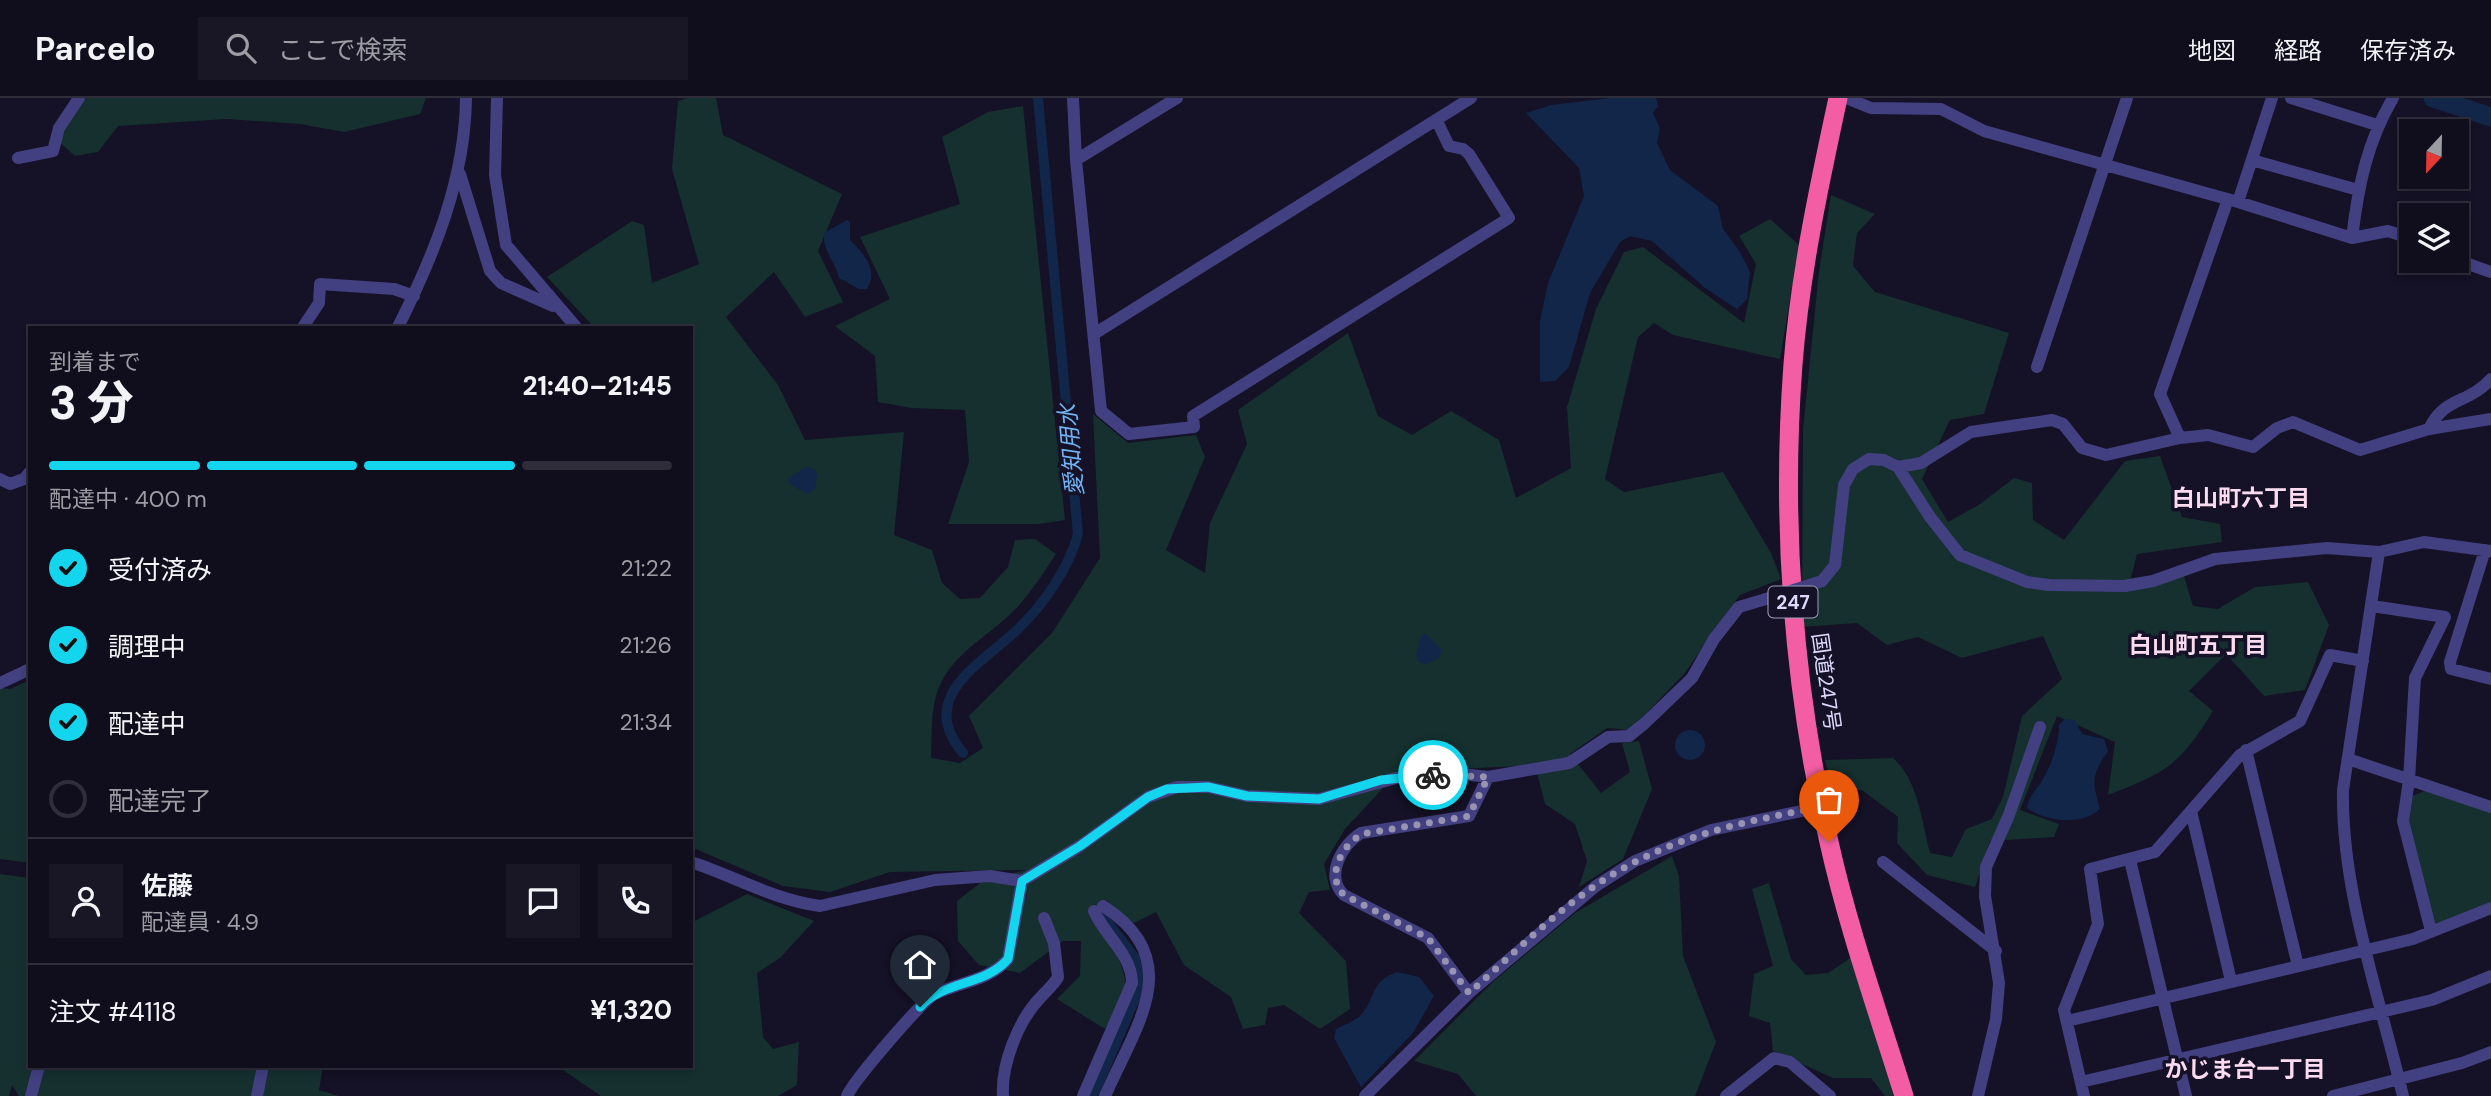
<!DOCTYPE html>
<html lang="ja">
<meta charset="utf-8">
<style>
body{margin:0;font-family:"DM Sans","Noto Sans JP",sans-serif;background:#191625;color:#f1f3f6;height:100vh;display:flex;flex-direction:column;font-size:26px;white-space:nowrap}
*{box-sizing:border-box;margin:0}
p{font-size:23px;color:#9c9ca3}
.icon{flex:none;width:38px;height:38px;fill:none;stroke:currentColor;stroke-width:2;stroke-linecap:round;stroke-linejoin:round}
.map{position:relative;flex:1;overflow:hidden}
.side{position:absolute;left:28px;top:228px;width:665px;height:742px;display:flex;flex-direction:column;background:#100d1c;border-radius:0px;box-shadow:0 4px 10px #0003,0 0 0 2px #302d3b}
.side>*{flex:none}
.needle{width:46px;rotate:202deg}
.fabs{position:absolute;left:2399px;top:21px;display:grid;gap:14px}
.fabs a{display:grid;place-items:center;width:70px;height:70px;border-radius:0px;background:#100d1c;box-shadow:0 4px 10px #0003,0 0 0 2px #302d3b;font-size:35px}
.pin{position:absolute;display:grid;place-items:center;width:60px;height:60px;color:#fff;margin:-72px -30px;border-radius:50% 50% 50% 0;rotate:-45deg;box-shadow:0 0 7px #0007}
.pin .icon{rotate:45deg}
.courier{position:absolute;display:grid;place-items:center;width:70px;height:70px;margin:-35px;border:5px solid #13d6ee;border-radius:50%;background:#fff;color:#222;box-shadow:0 2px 9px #0007}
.head em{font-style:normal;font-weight:800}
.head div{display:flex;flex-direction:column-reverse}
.head{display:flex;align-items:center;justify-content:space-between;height:119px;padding:0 21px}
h1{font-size:46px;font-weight:800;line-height:52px}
.bar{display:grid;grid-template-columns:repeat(4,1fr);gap:10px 7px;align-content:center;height:84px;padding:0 21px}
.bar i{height:9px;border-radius:5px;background:#302d3b}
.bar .active{background:#13d6ee}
.bar p{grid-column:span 4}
.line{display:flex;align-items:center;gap:18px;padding:0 21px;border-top:2px solid #302d3b}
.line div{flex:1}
.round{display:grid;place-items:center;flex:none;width:74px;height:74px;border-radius:0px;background:#191625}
ol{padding:0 21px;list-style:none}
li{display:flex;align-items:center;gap:21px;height:77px}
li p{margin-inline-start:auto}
li .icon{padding:7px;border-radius:50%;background:#13d6ee;color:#111;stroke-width:4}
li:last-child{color:#9c9ca3}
li i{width:38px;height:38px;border:4px solid #302d3b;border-radius:50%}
header{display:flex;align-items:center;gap:42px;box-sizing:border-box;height:98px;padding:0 35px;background:#100d1c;border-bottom:2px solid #302d3b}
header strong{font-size:33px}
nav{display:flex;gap:38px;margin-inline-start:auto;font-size:24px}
.search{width:490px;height:63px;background:#191625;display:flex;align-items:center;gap:18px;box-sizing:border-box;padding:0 24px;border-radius:0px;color:#9c9ca3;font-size:26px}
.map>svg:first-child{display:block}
.green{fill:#15302f}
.water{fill:#122649}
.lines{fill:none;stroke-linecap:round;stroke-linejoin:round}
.canal{stroke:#122649;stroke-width:10}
.river{stroke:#122649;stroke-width:19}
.minor{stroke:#434082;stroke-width:12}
.highway{stroke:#f35da3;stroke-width:19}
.minor-bridge{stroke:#434082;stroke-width:12}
.done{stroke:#9793b1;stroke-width:7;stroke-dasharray:0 12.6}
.route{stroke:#13d6ee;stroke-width:9}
.labels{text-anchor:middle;stroke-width:7;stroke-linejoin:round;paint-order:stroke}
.shield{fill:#151126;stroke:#a19dbc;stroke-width:2}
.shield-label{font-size:19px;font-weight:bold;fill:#ddd9fc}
.street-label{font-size:21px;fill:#ddd9fc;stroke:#151126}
.water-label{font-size:23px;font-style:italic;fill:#6fb5f5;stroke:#151126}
.neighbourhood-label{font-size:23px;font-weight:bold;fill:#fcdbf0;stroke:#151126}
</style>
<header>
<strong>Parcelo</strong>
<div class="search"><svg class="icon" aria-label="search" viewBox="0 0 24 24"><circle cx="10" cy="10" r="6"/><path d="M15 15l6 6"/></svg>ここで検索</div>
<nav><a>地図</a><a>経路</a><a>保存済み</a></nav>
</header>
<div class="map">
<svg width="2491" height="998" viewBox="0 0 2491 998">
<rect width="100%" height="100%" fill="#151126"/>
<path class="green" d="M86,0H426L420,16L344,34L300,26L227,21L118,28L98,54L75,58L58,43L68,21Z
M687,0H716L723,37L842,96L818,153L843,204L805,219L774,174L726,219L778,287L805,342L904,334L894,437L932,452L942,485L960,501L980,500L1008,469L1015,442L1035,441L1056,456C1041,478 1027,502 1006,520C983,541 955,556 941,585C930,606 932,637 931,660L960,665L983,650L969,618L1052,535L1100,460L1093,316L1128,345L1196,337L1205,359L1166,452L1205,475L1210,425L1247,346L1238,312L1348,235L1378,318L1412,337L1451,313L1499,342L1516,400L1571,370L1567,309L1596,211L1624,154L1643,149L1744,225L1756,166L1739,138L1770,121L1799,147L1780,261L1673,237L1654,225L1638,239L1605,381L1624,394L1723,374L1771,455L1781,481L1740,497L1684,576L1630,632L1607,630L1570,656L1601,695L1630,674L1622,645L1639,643L1652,691L1623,761L1579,789L1587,763L1575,726L1545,706L1535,667L1398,674L1345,731L1324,766L1330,792L1309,794L1299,815L1346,863L1350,911L1320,931L1284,907L1268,910L1265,927L1243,931L1231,899L1184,867L1156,814L1132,826L1106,802L1091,813C1101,837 1129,865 1125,892C1123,904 1111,920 1105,931L1057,901L1080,878L1081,843H1063L1020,875L979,867L958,843L957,803L984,782L1026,772L890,774L830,794L783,788L691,749V229H594L547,179L632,123L644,127L652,185L699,166L672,71L678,3Z
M1023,8L1065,422L1039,426H948L969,364L965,312L911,310L878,304L875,258L835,228L890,201L860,139L960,106L942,39L988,14Z
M1831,97L1875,116L1857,135L1853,168L1875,194L2009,235L1984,316L1950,322L1922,381L1948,424L1980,406L2014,380L2032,385L2033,422L2064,442L2125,363L2160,358L2182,419L2220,426L2222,444L2137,456L2131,480L2183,475L2193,508L2218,511L2255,489L2308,484L2329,527L2305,592L2264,598L2226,556L2189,593L2213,613C2179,668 2167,674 2108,697L2115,644L2057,618L2020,712L2059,726L2054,739L1990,743L1975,789L1927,777L1897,745L1898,719L1862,692L1833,695L1825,662L1893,660C1918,681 1922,725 1930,755L1952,759L1966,731L1992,721L2003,699L2022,618L2062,581L2043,538L1962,560L1918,539L1887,547L1857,525L1802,529L1803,332L1819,173Z
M30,582V765L0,761V590L10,591Z
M2427,692L2491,714V804L2435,826L2408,722L2412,698Z
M1672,758L1679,778L1683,858L1716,944L1695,998H1476L1458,976L1414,963L1494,883L1575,815Z
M0,776L30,780V968H323L319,992L339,998H19L12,987L9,998H0Z
M1769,785L1791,861L1806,877L1828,875L1852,859L1883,948L1893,998H1885L1871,980H1833L1773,953L1770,925L1749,918L1754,876L1773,868L1752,791Z
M747,796L814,823L780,860L757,875L763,939L773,951L799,944L797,987L778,998H601L557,968H691V825Z"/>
<path class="water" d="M1610,0H1656L1658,8L1653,15L1660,30L1657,45L1670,72L1718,108L1723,131L1740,154L1750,174L1747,201L1737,211L1705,190L1652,143L1630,138L1620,144L1590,195L1569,269L1555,283L1540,284V223L1548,185L1584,98L1579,70L1526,15L1551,7Z
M847,122L850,124V142C864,156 879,172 867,191H859L839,180C835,163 822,152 824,135Z
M805,369L814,371L817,377L815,391L807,396L790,386L788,381Z
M1426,536L1442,552L1438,561L1425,566L1418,564L1416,558L1421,538Z
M2065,621L2075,622L2082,636L2104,641L2108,653C2091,678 2092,682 2100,711C2082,728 2045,724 2027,710C2029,696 2037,692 2043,681C2052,666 2059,645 2059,627Z
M1675 647a15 15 0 1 1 30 0a15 15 0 1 1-30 0Z
M1397,874L1419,879L1434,898L1413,935L1361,989L1334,940L1336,931C1344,927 1355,923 1361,917C1377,899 1369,884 1397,874Z"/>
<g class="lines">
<path class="canal" d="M963,655C915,598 983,565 1018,531C1044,506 1069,470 1078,436L1038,0
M1093,998L1141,887L1139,865L1099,813"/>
<path class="river" d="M2433,0L2491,19"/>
<path class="minor" d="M497,0L495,77L506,147L576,229
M1073,0L1076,62L1101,313L1129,336L1194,329L1193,318L1509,120L1469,56L1463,51L1449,48L1437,23
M1846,0L1871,10L1941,11L1984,33L2238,104L2352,140L2388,133L2412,141
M2291,0L2377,27
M18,60L53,53L59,30L79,0
M1076,62L1177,0
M2252,62L2358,92
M460,76L490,173L501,185L553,208
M2238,104L2272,0
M2352,140C2358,89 2367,44 2393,0
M2457,162L2491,174
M303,229L319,205L320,186L394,191L414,198
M398,229C434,157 465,82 466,0
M1094,236L1471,0
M2037,269L2127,0
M2429,331L2491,321
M2180,340L2160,296L2228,101
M1898,369L1921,365L1971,334L2052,322L2063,326L2082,350L2106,357L2180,340L2208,337L2253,349L2277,330L2293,324L2360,352L2429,331C2445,298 2467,307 2491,281
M0,381L10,386L24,381L30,374
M2485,452L2450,564L2451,571L2491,581
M2379,454L2343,692C2341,792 2380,900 2403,998
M1822,483L1835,467L1844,387L1853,371L1869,361L1884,362L1898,369L1930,419L1960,457L2027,484L2049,487L2125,488L2153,483L2215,461L2327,450L2379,454L2424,444L2491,453
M2372,508L2445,519L2415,580L2409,682L2403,723L2431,833
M0,585L30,571
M2246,652L2298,868
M2348,661L2491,709
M2191,713L2231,883
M2130,762L2186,998
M691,764C734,778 774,802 820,808L935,782L990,778L1022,783L1080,748L1148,699L1177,689H1208L1247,698L1319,701L1396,680L1462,676L1488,679L1569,665L1608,639L1629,638L1645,625L1692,580L1714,541L1739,509L1766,501
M1883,764L1996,853
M1103,808C1188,862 1135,929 1105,998
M1469,895L1428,840L1344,797C1324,778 1342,747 1361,735L1469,718L1488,679
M2067,923L2413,841L2491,810
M2081,984L2432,902L2491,878
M31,998L39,968
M257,998L263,968
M847,998C854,982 921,904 935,896C959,884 989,883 1008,861L1022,783
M1003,998C1001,967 1018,923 1040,900C1047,892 1053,888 1058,879L1054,845L1044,820
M1083,998L1132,885C1132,857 1105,838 1094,813
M1365,998L1469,895L1596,788L1635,763L1711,732L1821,709
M1726,998L1774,960L1790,964L1830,998
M1978,998L1996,921L1999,885L1985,798L1986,769L2009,717L2040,629
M2084,998L2064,912L2098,826L2090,771L2155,754L2240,657L2300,623L2330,557L2363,563
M2333,998L2462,965L2491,954"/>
<path class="highway" d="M1838,0C1819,88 1800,176 1793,266C1781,425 1793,589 1829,744C1848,830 1878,914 1904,998"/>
<path class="minor-bridge" d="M1766,501L1822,483"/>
</g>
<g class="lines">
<path class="done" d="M1433,677L1488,679L1469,718L1362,736C1342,747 1325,778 1344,797L1428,840L1469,895C1521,849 1574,794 1637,763C1695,733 1758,721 1821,709L1829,744"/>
<path class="route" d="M920,909C942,883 985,888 1008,861L1022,783L1080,748L1148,699L1167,691L1208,689L1247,698L1319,701L1381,682L1433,677"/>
</g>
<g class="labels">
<rect class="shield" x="1768.5" y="488.5" width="49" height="31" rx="5"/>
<g class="shield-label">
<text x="1793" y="511">247</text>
</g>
<g class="street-label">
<text transform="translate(1826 584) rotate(82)" y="7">国道247号</text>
</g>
<g class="water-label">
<text transform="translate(1071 352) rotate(-95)" y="8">愛知用水</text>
</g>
<g class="neighbourhood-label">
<text x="2241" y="408">白山町六丁目</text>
<text x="2198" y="555">白山町五丁目</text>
<text x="2245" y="979">かじま台一丁目</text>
</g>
</g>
</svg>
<div class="fabs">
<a><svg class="needle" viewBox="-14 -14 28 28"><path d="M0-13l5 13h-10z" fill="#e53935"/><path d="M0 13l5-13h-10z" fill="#9c9ca3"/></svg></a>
<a><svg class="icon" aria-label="layers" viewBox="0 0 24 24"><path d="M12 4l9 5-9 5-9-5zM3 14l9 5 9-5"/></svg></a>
</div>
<div class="pin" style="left:1829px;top:744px;background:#ea580c"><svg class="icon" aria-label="bag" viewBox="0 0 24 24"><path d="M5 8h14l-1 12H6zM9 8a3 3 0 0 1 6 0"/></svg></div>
<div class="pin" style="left:920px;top:909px;background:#1f2937"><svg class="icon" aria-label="home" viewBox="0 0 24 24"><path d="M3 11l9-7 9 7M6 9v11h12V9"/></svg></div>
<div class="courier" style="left:1433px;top:677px"><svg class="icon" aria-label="bike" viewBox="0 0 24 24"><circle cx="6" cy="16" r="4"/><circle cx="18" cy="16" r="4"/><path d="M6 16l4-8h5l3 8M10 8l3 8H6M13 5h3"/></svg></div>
<section class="side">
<div class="head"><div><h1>3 分</h1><p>到着まで</p></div><em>21:40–21:45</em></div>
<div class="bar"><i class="active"></i><i class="active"></i><i class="active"></i><i></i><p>配達中 · 400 m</p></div>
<ol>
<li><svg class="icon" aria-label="check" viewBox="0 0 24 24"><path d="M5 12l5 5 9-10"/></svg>受付済み<p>21:22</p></li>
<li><svg class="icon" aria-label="check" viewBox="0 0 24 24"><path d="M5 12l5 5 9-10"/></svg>調理中<p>21:26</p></li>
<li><svg class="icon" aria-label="check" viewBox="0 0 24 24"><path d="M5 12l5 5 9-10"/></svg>配達中<p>21:34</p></li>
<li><i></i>配達完了</li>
</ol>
<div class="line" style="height:126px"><a class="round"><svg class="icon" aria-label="person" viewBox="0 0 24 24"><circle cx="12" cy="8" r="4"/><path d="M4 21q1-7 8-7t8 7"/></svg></a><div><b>佐藤</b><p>配達員 · 4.9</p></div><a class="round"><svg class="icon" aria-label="chat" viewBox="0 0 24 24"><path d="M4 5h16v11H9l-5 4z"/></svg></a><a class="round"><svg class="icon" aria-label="phone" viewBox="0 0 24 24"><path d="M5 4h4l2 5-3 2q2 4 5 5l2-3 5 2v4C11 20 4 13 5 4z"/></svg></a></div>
<div class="line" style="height:91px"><div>注文 #4118</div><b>¥1,320</b></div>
</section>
</div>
